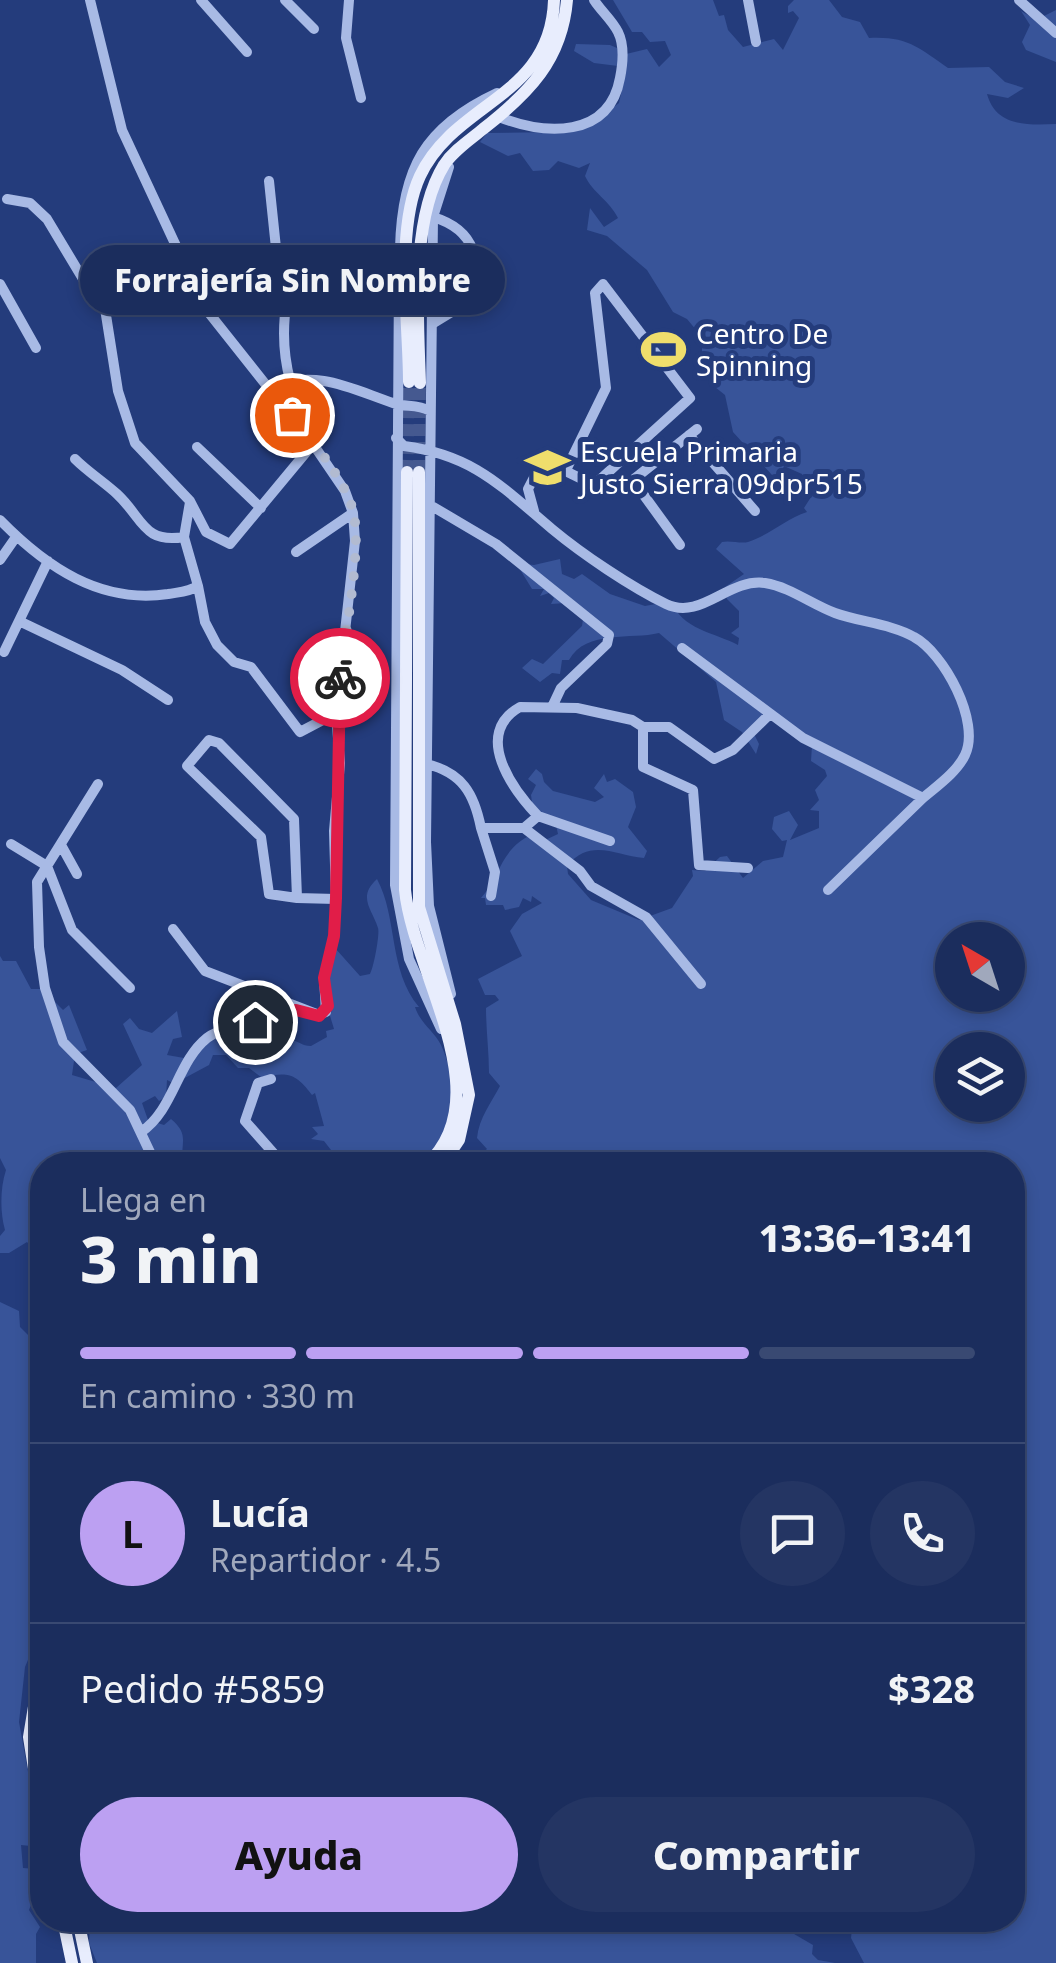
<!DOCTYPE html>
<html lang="es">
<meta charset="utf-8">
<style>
body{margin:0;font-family:"Noto Sans",sans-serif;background:#243563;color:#f1f3f6;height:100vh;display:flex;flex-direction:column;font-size:38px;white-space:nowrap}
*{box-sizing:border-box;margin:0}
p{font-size:32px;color:#a0a8bc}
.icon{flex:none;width:55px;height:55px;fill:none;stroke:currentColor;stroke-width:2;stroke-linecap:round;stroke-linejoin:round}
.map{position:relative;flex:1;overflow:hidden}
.side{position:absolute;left:30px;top:1152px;width:995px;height:780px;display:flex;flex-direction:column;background:#1b2d5d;border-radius:40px;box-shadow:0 5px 15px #0003,0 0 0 2px #394972}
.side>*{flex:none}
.needle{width:65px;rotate:321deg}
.tools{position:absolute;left:935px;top:922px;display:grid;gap:20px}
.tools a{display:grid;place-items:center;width:90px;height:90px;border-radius:50%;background:#1b2d5d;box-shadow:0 5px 15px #0003,0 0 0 2px #394972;font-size:50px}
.pin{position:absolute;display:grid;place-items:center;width:85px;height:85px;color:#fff;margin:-42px;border:5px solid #fff;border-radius:50%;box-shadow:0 2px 10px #0007}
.courier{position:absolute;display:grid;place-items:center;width:100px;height:100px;margin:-50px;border:8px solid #e11d48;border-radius:50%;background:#fff;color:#222;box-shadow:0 2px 12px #0007}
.bubble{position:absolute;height:70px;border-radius:35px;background:#1b2d5d;box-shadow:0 5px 15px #0003,0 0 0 2px #394972;font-size:32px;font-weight:800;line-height:70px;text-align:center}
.summary em{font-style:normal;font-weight:800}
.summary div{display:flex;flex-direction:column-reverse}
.summary{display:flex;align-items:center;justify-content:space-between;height:170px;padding:0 50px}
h1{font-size:65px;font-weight:800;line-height:75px}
.bar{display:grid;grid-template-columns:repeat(4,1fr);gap:15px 10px;align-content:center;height:120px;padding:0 50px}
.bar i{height:12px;border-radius:8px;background:#394972}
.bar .current{background:#bca0f2}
.bar p{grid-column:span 4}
.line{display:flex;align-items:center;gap:25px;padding:0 50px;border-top:2px solid #394972}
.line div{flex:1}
.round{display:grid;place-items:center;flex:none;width:105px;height:105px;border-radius:52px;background:#243563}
.cta{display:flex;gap:20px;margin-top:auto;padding:20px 50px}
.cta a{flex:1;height:115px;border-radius:60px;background:#bca0f2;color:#111;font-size:40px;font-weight:800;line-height:115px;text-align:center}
.cta a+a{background:#243563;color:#f1f3f6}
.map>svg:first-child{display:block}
.green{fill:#385499;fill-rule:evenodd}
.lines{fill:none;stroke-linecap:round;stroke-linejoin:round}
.major-tunnel{stroke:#455990;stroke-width:12;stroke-dasharray:12 6;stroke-linecap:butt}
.minor{stroke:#a8bae5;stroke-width:10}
.major{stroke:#e8edfd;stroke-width:12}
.done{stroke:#b2bbd1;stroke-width:10;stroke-dasharray:0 18}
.route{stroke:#e11d48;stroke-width:12}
.labels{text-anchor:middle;stroke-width:10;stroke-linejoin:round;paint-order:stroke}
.poi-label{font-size:28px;fill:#fff;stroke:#243c7c;text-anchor:start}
</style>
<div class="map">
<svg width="1056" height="1963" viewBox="0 0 1056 1963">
<rect width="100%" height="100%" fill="#243c7c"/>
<path class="green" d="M613,0H713L719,16L724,15L728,30L743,47L774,39L783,50L799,18L793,11L788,13V6L794,0H829L842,17L860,22L869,38C908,36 919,48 948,68L989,67L1005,82L1024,88L1008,98L987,94C996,127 1028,125 1056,124V1963H864L851,1938L852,1929L838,1920H1012V1165H478L477,1158L487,1149L477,1138C479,1118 491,1103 500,1086L489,1073C489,1051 486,1030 486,1008L499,1000L495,995H485L478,979L522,956L510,931L522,914L542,903L532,896L531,902L523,898L519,907L505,910L503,905H486L485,898H481C500,877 500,852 527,837L541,842L558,834L555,821L533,809L531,795L536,785L528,779L536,769L542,774L544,782L553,791L595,802L604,797L594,788L604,774L607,782L615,779L633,792L636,807L628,827L647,851L644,858C616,856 591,837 567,866L568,874L591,900L639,920L672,908L693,876L692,870L705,871L720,857L727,856L743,878L763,861L783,857L787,840L782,841L772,829L774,817L789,811L798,825L790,840L819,828V811L810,810L819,800L815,790L827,776L825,770L811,761L812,745L778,714L754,734L759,744L756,754L742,732L724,720L716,682L659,633C632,640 586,629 569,660H562L560,674L552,673L540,682L522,668L532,659L543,664L582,626L583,619L566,603L551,604L554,598L549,593L540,596L544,589H532L516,563L534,565L560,559L562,574L574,579L582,574L610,594L645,606L672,601C680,629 716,633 738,645L739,638L731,633L739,627V611L727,599L725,587L744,574L716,549L722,542C730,540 741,544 748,542C770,535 785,519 807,512L804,508L811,497L802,474L784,466L781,473L772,475L733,432L725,395L715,387L702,354V337L687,319L673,312L647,270L607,236L587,230L590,208L604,227L618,218C609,200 593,193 585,176L590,163L579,168L558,161L549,170L533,171L520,153L508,156L480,142L487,133L554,132L603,115L619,103L626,71L618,66L594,63L574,51L576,44L610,45L624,51L622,55L647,49L659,67L671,55L665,41L650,42L642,32H632ZM952,940H1008V995H952ZM952,1050H1008V1105H952Z
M1056,10V62L1026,50L1022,42L1030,25L1021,11L1036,20Z
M377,879C398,918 388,970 419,1007H415C420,1023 434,1031 441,1045C455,1074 460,1128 432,1153C423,1161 413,1160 403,1165L393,1161L324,1165L331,1150L324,1141L311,1139L318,1134L312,1127L324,1126L315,1093L312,1095C294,1071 287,1073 261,1077L249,1068H238L226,1055H213L209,1065L181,1080L179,1086L167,1080L166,1097L159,1101L155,1096L142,1103L148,1120L164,1125L171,1119C190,1135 180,1142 183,1162L169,1158L140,1165H42V1284L28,1264L34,1249L27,1242L9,1253H0V1236L5,1230C0,1213 0,1188 6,1170L0,1158V956L3,961H16L31,989H42L63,1010L69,1005L87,1050L75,1054L72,1075L116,1088L142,1065L123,1024L130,1018L139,1029L152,1033L177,1011L182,1037L173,1039L167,1055L184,1058L223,1034L239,1049C247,1044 278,1040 288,1040C297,1039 301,1046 311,1046L327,1037L326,1031L334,1029L324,996L335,948L360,976L370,974C374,967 380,933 378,928C372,909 357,897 377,879Z
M0,1302L19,1311L20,1327L42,1349V1626L25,1667L19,1722L39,1832L31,1846L21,1845L23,1868L36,1869L42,1876L29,1910L40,1927L36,1934V1963H0Z
M90,1920H770L813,1945L812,1954L818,1960L835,1963H97L89,1943Z"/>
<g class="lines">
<path class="major-tunnel" d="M407,472L409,382
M419,472L420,383"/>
<path class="minor" d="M90,0L122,130L205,308L313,444L345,491L353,513L355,541L336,713L340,763L334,831L336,899L334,935L324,978L326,1012L319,1015L205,971L173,929
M201,0L247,52
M285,0L314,29
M349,0L346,38L361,98
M748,0L756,42
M1019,0L1056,33
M499,117C545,135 609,139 620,78C623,63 625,46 618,32C612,20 601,11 594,0
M449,167L433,217L426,842L429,906L451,994
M269,181L276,248L298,253L332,307
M7,199L30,203L47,219L83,279L103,296L205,308
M400,248C402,169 424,127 497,93
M399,275L395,885L409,959L441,1029
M0,284L36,348
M103,296L118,391L135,443L190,501L206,532L230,544L313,444
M432,324L468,302C484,263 476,230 433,217
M290,380C278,335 286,298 296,253
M271,386C319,370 349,388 393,403C406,408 416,403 430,411
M689,435L755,511
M396,438L404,446C473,455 501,486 552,529C582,554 631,587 666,604C701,621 728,578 765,583C790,587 811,604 835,613C860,622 891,624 914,637C944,653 981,722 965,755C957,772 937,786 923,798L803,738L682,648
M197,447L261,508
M75,459C88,472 104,482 117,494C143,518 143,544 184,537
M567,468L606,388L595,293L603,284L690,398L594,485
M635,483L680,545
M190,502L184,537L198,586
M430,505L496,544L609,635L607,644L561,688L553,705
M534,511L528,489L543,460L594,485L619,491L697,429
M0,520C46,567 100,604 168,594C179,592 189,592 198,586L205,622L217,645L234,662L251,667L300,732L336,713
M296,552L353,513
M0,560L16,537
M19,621L122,670L168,700
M4,652L48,561
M643,727V767L693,790L699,865L748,868
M427,764C462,773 474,793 481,828H524L538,816C513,790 472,734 520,707L577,708L632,720L643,727H669L714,759L733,750L770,714
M98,784L37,882L39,947L45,988L63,1042L130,1110L156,1165
M538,816L610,841
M481,828L495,872L491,896
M524,828L580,871L591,886L646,917L701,984
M11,844L47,866L72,930L130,988
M61,845L77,874
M828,890L923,798
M297,898L269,894L261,837L187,766L209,740L219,743L294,819L297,898L336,899
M271,1079L258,1083L245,1121L284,1165
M141,1132C174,1110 177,1062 207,1038C224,1025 273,1017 296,1010"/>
<path class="major" d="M409,382C409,323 395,230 420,176C455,101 551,98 554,0
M420,383C418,319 410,220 444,165C454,150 470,140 483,129C529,93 562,60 567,0
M407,472L405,890C413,973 502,1097 426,1165
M419,472V907L455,1024L469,1095L459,1140L442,1165
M42,1658L29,1737L42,1819
M42,1718V1751
M63,1920L72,1963
M78,1920L87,1963"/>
</g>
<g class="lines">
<path class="done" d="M292,415C313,443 341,474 352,507C364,544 344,636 340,678"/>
<path class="route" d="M255,1022L296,1010L319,1016L328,1006L324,978L334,936L336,898L340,678"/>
</g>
<defs>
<symbol id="stadium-bare" viewBox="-9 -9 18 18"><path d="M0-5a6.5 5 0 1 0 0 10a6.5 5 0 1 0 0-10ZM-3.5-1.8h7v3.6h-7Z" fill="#efde6c" stroke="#243c7c" stroke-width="2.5" paint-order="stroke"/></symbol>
<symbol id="school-bare" viewBox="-9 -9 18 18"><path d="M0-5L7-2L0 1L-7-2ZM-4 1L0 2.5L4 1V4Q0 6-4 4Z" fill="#efde6c" stroke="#243c7c" stroke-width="2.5" paint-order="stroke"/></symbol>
</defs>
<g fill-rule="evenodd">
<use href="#stadium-bare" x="632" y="318" width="63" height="63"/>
<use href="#school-bare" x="516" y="436" width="63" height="63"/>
</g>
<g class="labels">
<g class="poi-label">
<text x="696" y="344">Centro De<tspan x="696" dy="32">Spinning</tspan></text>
<text x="580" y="462">Escuela Primaria<tspan x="580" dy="32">Justo Sierra 09dpr515</tspan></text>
</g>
</g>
</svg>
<div class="tools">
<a><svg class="needle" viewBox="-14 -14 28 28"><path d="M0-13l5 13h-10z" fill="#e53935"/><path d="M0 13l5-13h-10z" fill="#a0a8bc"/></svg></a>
<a><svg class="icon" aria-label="layers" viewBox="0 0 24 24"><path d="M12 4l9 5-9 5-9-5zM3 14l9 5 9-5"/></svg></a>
</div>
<div class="pin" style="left:292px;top:415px;background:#ea580c"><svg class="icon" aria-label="bag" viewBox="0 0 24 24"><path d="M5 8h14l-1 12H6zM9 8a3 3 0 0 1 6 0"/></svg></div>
<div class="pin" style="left:255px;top:1022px;background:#1f2937"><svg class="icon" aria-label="home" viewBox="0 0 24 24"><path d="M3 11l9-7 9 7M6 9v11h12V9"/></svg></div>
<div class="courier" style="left:340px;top:678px"><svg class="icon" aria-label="bike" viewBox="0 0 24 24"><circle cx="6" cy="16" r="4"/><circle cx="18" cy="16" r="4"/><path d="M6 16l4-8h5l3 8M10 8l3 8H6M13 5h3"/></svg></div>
<div class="bubble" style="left:80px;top:245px;width:425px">Forrajería Sin Nombre</div>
<section class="side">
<div class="summary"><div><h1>3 min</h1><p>Llega en</p></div><em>13:36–13:41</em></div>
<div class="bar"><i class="current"></i><i class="current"></i><i class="current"></i><i></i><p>En camino · 330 m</p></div>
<div class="line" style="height:180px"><b class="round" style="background:#bca0f2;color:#111">L</b><div><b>Lucía</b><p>Repartidor · 4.5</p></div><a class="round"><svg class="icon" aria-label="chat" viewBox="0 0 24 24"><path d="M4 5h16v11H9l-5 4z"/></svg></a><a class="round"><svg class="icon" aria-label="phone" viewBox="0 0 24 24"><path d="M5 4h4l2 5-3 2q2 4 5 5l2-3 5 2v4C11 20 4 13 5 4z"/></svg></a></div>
<div class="line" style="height:130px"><div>Pedido #5859</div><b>$328</b></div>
<div class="cta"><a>Ayuda</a><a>Compartir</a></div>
</section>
</div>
